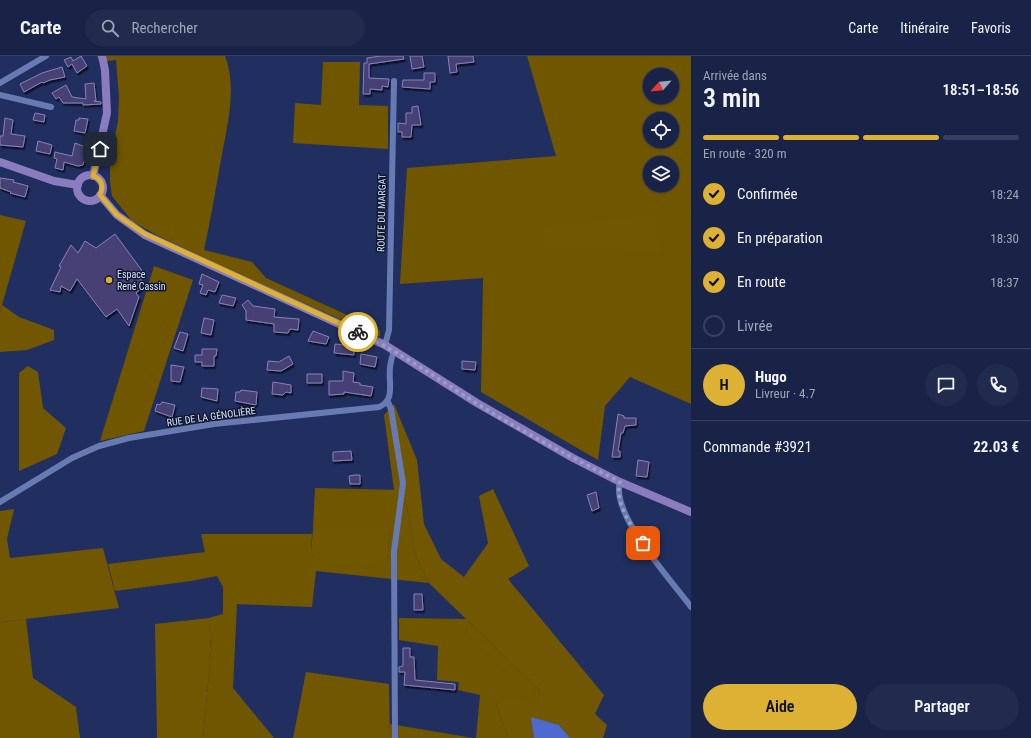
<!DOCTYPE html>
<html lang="fr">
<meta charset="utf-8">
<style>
body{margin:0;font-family:"Roboto Condensed",sans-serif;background:#212b4e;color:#f1f3f6;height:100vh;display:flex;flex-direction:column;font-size:15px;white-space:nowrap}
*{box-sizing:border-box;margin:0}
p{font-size:13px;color:#9fa4b4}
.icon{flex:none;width:22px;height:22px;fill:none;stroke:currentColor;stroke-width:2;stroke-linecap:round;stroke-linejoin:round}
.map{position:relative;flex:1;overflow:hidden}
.sheet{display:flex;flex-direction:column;background:#182347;width:340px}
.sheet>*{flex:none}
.needle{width:26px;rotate:243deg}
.tools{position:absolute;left:643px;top:12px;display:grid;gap:8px}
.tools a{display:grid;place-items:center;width:36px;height:36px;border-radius:50%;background:#182347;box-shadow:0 1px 3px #0004,0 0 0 1px #364060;font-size:20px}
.pin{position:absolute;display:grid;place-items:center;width:34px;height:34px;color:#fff;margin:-17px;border-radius:8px;box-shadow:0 2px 6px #0006}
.courier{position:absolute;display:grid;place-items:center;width:40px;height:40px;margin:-20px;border:3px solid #ddb133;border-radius:50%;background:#fff;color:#222;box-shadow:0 1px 5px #0007}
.headline em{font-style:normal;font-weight:600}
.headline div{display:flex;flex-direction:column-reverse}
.headline{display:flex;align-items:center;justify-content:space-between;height:68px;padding:0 12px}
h1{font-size:26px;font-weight:600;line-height:30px}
.bar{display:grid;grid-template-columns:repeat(4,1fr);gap:6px 4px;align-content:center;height:48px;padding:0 12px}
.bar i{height:5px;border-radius:3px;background:#364060}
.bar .active{background:#ddb133}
.bar p{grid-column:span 4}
.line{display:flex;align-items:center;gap:10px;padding:0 12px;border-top:1px solid #364060}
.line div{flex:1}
.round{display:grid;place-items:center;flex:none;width:42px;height:42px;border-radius:21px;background:#212b4e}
ol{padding:0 12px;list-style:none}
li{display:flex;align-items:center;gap:12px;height:44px}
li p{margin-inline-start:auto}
li .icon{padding:4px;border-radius:50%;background:#ddb133;color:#111;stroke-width:4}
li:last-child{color:#9fa4b4}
li i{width:22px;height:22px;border:2px solid #364060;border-radius:50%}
.primary-button{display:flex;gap:8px;margin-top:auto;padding:8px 12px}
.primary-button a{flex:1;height:46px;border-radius:24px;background:#ddb133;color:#111;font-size:16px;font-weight:600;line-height:46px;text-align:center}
.primary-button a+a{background:#212b4e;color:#f1f3f6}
header{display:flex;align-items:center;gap:24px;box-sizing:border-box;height:56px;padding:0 20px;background:#182347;border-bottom:1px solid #364060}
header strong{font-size:19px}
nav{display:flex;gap:22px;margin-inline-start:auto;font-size:14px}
.search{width:280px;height:36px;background:#212b4e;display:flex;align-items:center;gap:10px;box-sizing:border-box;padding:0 14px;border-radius:22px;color:#9fa4b4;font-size:15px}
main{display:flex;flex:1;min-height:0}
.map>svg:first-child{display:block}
.green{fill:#715600;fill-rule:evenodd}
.forest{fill:#725703}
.water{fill:#4c6acf}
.building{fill:#474075;stroke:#8781bc;filter:url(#shadow)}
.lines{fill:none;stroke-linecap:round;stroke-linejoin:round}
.street{stroke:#677bb2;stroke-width:6}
.secondary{stroke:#8a7cbe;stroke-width:8}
.done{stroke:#95a2c6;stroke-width:4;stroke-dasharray:0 7.2}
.route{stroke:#ddb133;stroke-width:5}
.poi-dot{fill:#ddb133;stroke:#12192f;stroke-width:1.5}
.labels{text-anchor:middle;stroke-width:3;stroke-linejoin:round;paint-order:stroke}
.street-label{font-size:10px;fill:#d4e0fe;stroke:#12192f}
.poi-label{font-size:10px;fill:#d4e0fe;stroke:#12192f;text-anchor:start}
</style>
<header>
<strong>Carte</strong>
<div class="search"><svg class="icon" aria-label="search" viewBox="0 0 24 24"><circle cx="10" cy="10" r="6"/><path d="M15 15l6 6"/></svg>Rechercher</div>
<nav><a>Carte</a><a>Itinéraire</a><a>Favoris</a></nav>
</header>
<main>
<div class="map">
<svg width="691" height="682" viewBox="0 0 691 682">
<defs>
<filter id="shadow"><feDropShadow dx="1.5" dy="2.5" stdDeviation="0" flood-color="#0009"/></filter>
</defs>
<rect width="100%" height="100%" fill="#202f5f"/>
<path class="green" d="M97,0H225C238,33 226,75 220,109C215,138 210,166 204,194L252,206L266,222L380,274V281L221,210L158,180L132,165L112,140L110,126V104L118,65L119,41L116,4L100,6Z
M527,0H691V348L630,321L605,350L598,404L481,336L483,222L400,228L407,112L556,100ZM650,19H672V41H650ZM650,63H672V85H650ZM650,107H672V129H650Z
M323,6H360L359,49L388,50V93L293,87L295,47L321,49Z
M0,159L26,165L0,256Z
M154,210L193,224L144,375L100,385Z
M315,432L400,434L406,446L416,501L429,527L316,515L312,551L237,548L233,632L274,682H203L211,594L209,562L223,558V531L217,520L191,525L115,535L108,508L205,496L201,478H312L311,496L387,508L390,473H313Z
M399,562L466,563L540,635L538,647L496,648L508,682H476L480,639L458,634L459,626L437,624L438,590L399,584Z
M26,563L33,622L76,651L80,682H0V566Z
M390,668L473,682H390Z"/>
<path class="forest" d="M655,158L662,196L546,193L542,170Z
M2,249L19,261L54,274V284L27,294L0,296V256Z
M28,310L38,316L43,352L66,372L57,398L19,415V317Z
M394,348L417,404L424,468L441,503L464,521L488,487L479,440L493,433L529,510L508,523L604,639L595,658L607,669L603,682H570L559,669L532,662L534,682H508L496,648L504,641L538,646L540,635L429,527L416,501L406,446L400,434H394L384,359Z
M14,453L7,483L10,502L103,492L119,552L0,566V455Z
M313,473H390L387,508L320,505L311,496Z
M209,562L211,594L203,682H157L155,568Z
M306,616L389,628L390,682H293Z"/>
<path class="water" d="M531,661L559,669L570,682H534Z"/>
<path class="building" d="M81,0L87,10L77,17L72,8L68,11L64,4L71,1L73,5Z
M381,0H403L404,3L369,8V22L389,23L388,31L382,30V34L370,33V38H363L364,7H367V2Z
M410,0H422L424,11L412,13Z
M448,0H473L474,6L456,8L457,16L450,17Z
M62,11L65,21L50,24L43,27L42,26L24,36L20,28L42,17Z
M424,17H435V26H430V33L402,31L403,24H424Z
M94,27L96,45H94L101,46V48L83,49V47H63L59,41L56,43L52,37L66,29L72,41L86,43L85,28Z
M418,50L421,69H412L411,81H402V76H398V67L406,68V57H412V51Z
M35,57L45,59L44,66L33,64Z
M5,62L13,64L11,78L25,80L23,91L0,89V80H3Z
M79,62L88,63L85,77L74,75L76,64H79Z
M38,85L52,89L50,98L36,95Z
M75,87L88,92L83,109L78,110L64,106L63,114L55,112L57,103L54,102L55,96L72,100Z
M0,122L14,124L13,126L28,130L25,141L10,137L11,136L0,132Z
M115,178L143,216L138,220L144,227L142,232L136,237L139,241L129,270L117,253L106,261L77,223L70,235L61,230L60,236L50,234L61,211L59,210L71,189L78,197L85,185L96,192Z
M202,218L219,226L215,236L208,234L206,239L200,237L203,229L199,228Z
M222,239L236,242L233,250L219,247Z
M248,244L253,250L275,253L274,261L299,263L298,274L290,273L288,277L274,276V268L246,264V255L242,249Z
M204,262L214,264L211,279L201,277Z
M313,275L329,281L326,288L308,285Z
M180,276L188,278L183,295L174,292Z
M335,288L354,290V299L334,297Z
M202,293H217L216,300H214V310H202V306H195V299H202Z
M361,298L377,301L375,311L360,308Z
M289,300L293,308L281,315L267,314L268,305L279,306Z
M462,305L476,306L475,314L462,313Z
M171,309L184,311L180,326L171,325Z
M343,315L354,317L353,326L360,327V329L373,331L371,340L344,336V338L329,339V325H343Z
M307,318H322V327H307Z
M273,326L291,329V337L286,336L283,339L272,338Z
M202,332L218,333L217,345L201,341Z
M241,334L257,336L256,349L235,345L236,336H240Z
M162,346L175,349L172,361L155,355L157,348L160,349Z
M618,358L624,360V362H636V369L625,370L623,377H621L618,395H620V401H612Z
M351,395L352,404L333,405V396Z
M638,404L649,406L647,421L636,420Z
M355,419H360V428H350L349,420Z
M596,436L599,452L592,455L587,439Z
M414,538H422L423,554H414Z
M403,592H410V601H414L415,624L455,628V634L404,629L405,616H399V611L403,610Z"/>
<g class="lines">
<path class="street" d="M0,27L46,0
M0,39L51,51
M385,289L389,274L394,25
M388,346L391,353L403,427L394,496L395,682
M620,426C610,458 672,525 691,551
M0,446L72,402L99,390L129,382L214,368L379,351C396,344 388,326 390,311C391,305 392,300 394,295"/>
<path class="secondary" d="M0,106L54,125L78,129
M77 132a13 13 0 1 1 26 0a13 13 0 1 1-26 0Z
M93,120L107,57L105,14L102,0
M100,139L117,159L145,179L385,289L477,347L573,402L620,426L691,456"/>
</g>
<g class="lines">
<path class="done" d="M358,276C399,296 437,322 476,347C522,376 571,401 620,426C614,447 632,471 643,487"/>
<path class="route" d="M100,93L93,120C102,123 104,130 100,139L117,159L145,178L358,276"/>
</g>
<circle class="poi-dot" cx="109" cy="224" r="4"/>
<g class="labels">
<g class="street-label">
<text transform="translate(381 157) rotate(-89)" y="4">ROUTE DU MARGAT</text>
<text transform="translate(211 360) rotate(-8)" y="4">RUE DE LA GÉNOLIÈRE</text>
</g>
<g class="poi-label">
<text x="117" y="222">Espace<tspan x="117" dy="12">René Cassin</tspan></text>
</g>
</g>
</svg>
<div class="tools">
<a><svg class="needle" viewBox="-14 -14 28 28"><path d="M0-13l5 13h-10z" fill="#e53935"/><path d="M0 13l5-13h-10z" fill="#9fa4b4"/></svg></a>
<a><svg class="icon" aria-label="locate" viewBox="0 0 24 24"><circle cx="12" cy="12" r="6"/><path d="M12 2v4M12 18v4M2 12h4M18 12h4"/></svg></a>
<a><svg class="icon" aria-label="layers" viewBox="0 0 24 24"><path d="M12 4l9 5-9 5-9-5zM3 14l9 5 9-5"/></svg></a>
</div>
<div class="pin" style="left:643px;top:487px;background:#ea580c"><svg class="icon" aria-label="bag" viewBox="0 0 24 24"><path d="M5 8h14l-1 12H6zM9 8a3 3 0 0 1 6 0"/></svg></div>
<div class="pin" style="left:100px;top:93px;background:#1f2937"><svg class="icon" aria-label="home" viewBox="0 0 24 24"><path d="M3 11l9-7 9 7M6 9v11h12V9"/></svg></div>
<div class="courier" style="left:358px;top:276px"><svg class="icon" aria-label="bike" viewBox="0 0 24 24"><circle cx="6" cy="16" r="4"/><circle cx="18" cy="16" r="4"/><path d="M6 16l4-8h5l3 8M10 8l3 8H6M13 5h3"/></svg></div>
</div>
<section class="sheet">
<div class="headline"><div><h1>3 min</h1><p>Arrivée dans</p></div><em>18:51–18:56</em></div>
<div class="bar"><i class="active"></i><i class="active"></i><i class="active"></i><i></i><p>En route · 320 m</p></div>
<ol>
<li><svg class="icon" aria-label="check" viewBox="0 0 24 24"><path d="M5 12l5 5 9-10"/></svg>Confirmée<p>18:24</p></li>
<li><svg class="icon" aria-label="check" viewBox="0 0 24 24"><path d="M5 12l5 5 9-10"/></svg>En préparation<p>18:30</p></li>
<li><svg class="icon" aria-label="check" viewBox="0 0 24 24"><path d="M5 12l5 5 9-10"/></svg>En route<p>18:37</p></li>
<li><i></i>Livrée</li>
</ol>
<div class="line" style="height:72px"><b class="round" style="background:#ddb133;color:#111">H</b><div><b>Hugo</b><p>Livreur · 4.7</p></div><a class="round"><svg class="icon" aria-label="chat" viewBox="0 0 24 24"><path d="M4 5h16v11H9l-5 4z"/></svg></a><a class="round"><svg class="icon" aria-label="phone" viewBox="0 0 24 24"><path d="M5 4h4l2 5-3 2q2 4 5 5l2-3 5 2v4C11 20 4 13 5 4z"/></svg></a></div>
<div class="line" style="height:52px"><div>Commande #3921</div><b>22.03 €</b></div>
<div class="primary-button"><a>Aide</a><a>Partager</a></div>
</section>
</main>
